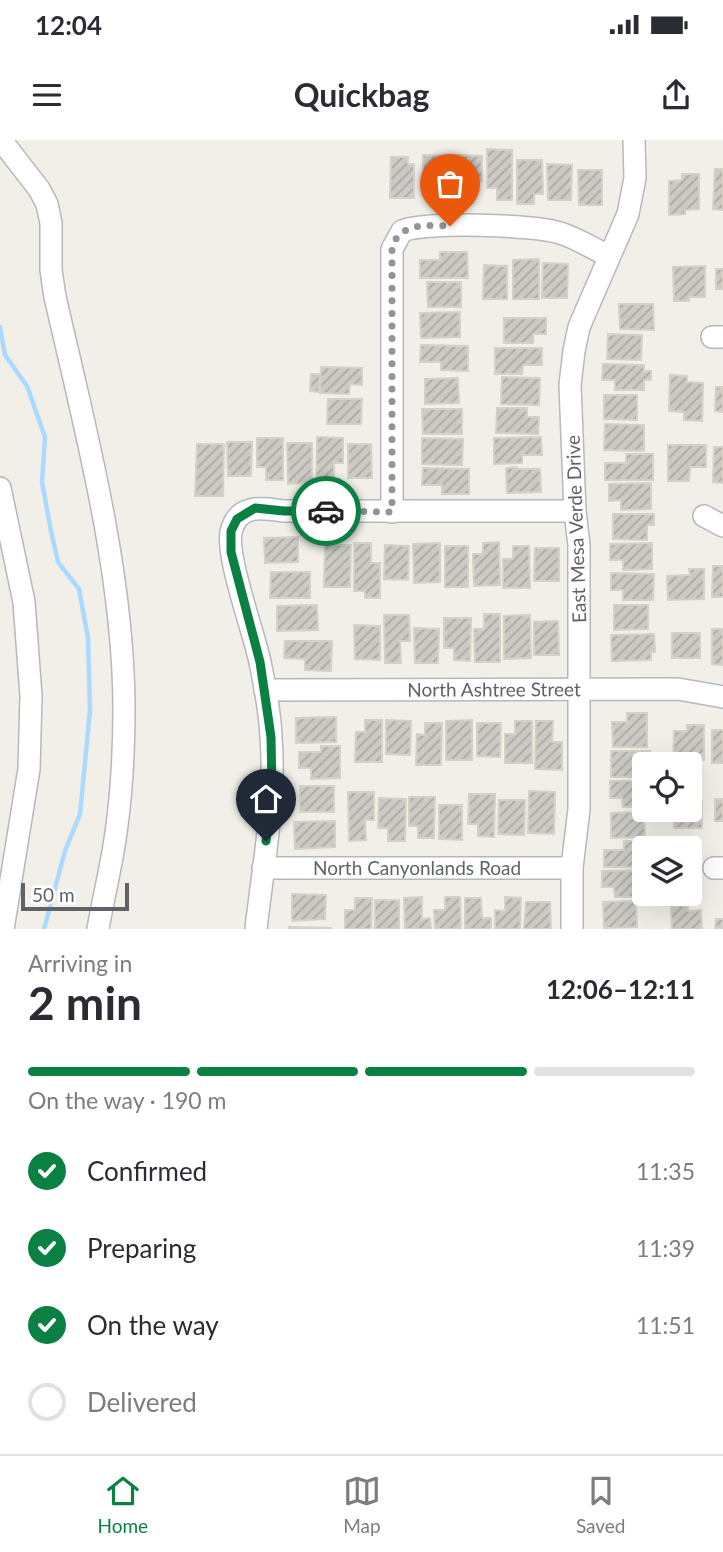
<!DOCTYPE html>
<meta charset="utf-8">
<style>
body{margin:0;font-family:Lato,sans-serif;background:#f7f7f7;color:#2b2b33;height:100vh;display:flex;flex-direction:column;font-size:26px;white-space:nowrap}
*{box-sizing:border-box;margin:0}
p{font-size:23px;color:#7c7c81}
.icon{flex:none;width:38px;height:38px;fill:none;stroke:currentColor;stroke-width:2;stroke-linecap:round;stroke-linejoin:round}
.map{position:relative;height:789px;overflow:hidden}
.side{display:flex;flex-direction:column;background:#fff;flex:1}
.side>*{flex:none}
.fabs{position:absolute;left:632px;top:612px;display:grid;gap:14px}
.fabs a{display:grid;place-items:center;width:70px;height:70px;border-radius:7px;background:#fff;box-shadow:0 7px 28px #0002;font-size:35px}
.scale{position:absolute;left:21px;bottom:18px;width:108px;box-sizing:border-box;padding-left:7px;border:4px solid #5f6368;border-top:0;font-size:19px;line-height:24px;white-space:nowrap;color:#5f6368;-webkit-text-stroke:5px #fff;paint-order:stroke}
.pin{position:absolute;display:grid;place-items:center;width:60px;height:60px;color:#fff;margin:-72px -30px;border-radius:50% 50% 50% 0;rotate:-45deg;box-shadow:0 0 7px #0007}
.pin .icon{rotate:45deg}
.courier{position:absolute;display:grid;place-items:center;width:70px;height:70px;margin:-35px;border:5px solid #0b8043;border-radius:50%;background:#fff;color:#222;box-shadow:0 2px 9px #0007}
.head em{font-style:normal;font-weight:700}
.head div{display:flex;flex-direction:column-reverse}
.head{display:flex;align-items:center;justify-content:space-between;height:119px;padding:0 28px}
h1{font-size:46px;font-weight:700;line-height:52px}
.bar{display:grid;grid-template-columns:repeat(4,1fr);gap:10px 7px;align-content:center;height:84px;padding:0 28px}
.bar i{height:9px;border-radius:5px;background:#e1e1e2}
.bar .current{background:#0b8043}
.bar p{grid-column:span 4}
ol{padding:0 28px;list-style:none}
li{display:flex;align-items:center;gap:21px;height:77px}
li p{margin-inline-start:auto}
li .icon{padding:7px;border-radius:50%;background:#0b8043;color:#fff;stroke-width:4}
li:last-child{color:#7c7c81}
li i{width:38px;height:38px;border:4px solid #e1e1e2;border-radius:50%}
.status{display:flex;justify-content:space-between;align-items:center;height:49px;padding:0 35px;background:#fff;direction:ltr}
.status svg{height:19px;fill:currentColor}
header{display:flex;justify-content:space-between;align-items:center;height:91px;padding:0 28px;background:#fff;font-size:32px;font-weight:700}
.dock{display:flex;justify-content:space-around;align-items:center;height:98px;border-top:2px solid #e1e1e2;background:#fff;font-size:19px;color:#7c7c81}
.dock a{display:grid;justify-items:center;gap:4px}
.dock .current{color:#0b8043}
.map>svg:first-child{display:block}
.lines{fill:none;stroke-linecap:round;stroke-linejoin:round}
.stream{stroke:#aadaff;stroke-width:4.5}
.building{fill:url(#building-hatch);stroke:#d6d1c6;stroke-width:2}
.minor-casing{stroke:#b5b8bc;stroke-width:24}
.minor{stroke:#fff;stroke-width:21}
.done{stroke:#929495;stroke-width:7;stroke-dasharray:0 12.6}
.route{stroke:#0b8043;stroke-width:9}
.labels{text-anchor:middle;stroke-width:5;stroke-linejoin:round;paint-order:stroke}
.street-label{font-size:19px;fill:#5f6368;stroke:#fff}
</style>
<div class="status"><b>12:04</b><svg viewBox="0 0 49 12"><path d="M0 12V9h3v3zM5 12V6h3v6zM10 12V3h3v9zM15 12V0h3v12zM26 1h20v11H26zM47 4h2v5h-2z"/></svg></div>
<header><svg class="icon" aria-label="menu" viewBox="0 0 24 24"><path d="M4 6h16M4 12h16M4 18h16"/></svg>Quickbag<svg class="icon" aria-label="share" viewBox="0 0 24 24"><path d="M12 15V3M7 8l5-5 5 5M5 13v7h14v-7"/></svg></header>
<div class="map">
<svg width="723" height="789" viewBox="0 0 723 789">
<defs>
<pattern id="building-hatch" width="6" height="6" patternUnits="userSpaceOnUse" patternTransform="scale(1.75)"><rect width="6" height="6" fill="#cccac5"/><path d="M-1 1l2-2M0 6l6-6M5 7l2-2" fill="none" stroke="#a9a8a4"/></pattern>
</defs>
<rect width="100%" height="100%" fill="#f1efe8"/>
<g class="lines">
<path class="stream" d="M0,187L5,215L27,246L45,297L42,342L51,391L58,422L79,449L88,498L90,570L80,674L65,711L44,789"/>
</g>
<path class="building" d="M487,9L512,10V60H497V48H487Z
M423,15L450,16L449,55H423Z
M457,15L482,16V41H474L473,63H456Z
M391,17H408V24H414V58H390Z
M517,20H542L543,54H534V64H517Z
M547,24L572,25L571,60H548Z
M715,29H723V70L713,69Z
M578,30H602V65H579Z
M682,34H699V69L685,70V74L669,75V41L682,40Z
M440,112H467L468,138H420V120H440Z
M539,119V159H513V120Z
M543,123L568,124L567,158H542Z
M484,125L507,126V159H483Z
M705,126V157H689V161H674L673,127Z
M716,129H723V149H716Z
M427,142H461V167H428Z
M619,164H653L654,190L620,189Z
M460,172V197L421,198L420,173Z
M504,178H546V194H533V203H504Z
M608,194L642,195L641,220L607,219Z
M421,205L468,206V231L441,230V222H420Z
M495,208H542V225H523L522,234H495Z
M603,224L644,225V231H651V240H644V250H615V240H602Z
M321,227L362,228V245L350,244L349,254L320,253Z
M311,234H320L319,252L310,251Z
M670,235L687,236V242L703,243L702,281L684,280V272L669,271Z
M502,237L540,238L539,265L501,264Z
M458,238L459,263L425,264V239Z
M716,247H723V272L715,271Z
M604,255H637V280L604,279Z
M328,259H362L361,284H327Z
M497,268H527V277H539L538,294L496,293Z
M422,269H462V294H423Z
M605,284L644,285V311L604,310Z
M317,297L343,298V323H334V345H316Z
M541,297L542,315H522V323L494,324V298Z
M257,298H283V340H266V327H257Z
M422,298L463,299L462,325L422,324Z
M227,302H252L251,336H228Z
M287,303H312V343L288,344Z
M197,304H224L223,356H195Z
M348,304H371L372,338H348Z
M668,305H706V327H690L689,341H668Z
M714,307H723V343L713,342Z
M626,314H653V340H605V323H626Z
M517,327V329H540L541,352L507,353L506,328Z
M423,328L469,329V354H442V345H422Z
M651,343V369L621,370V360L609,361V344Z
M613,374H654V385H647V400L613,399Z
M298,397V422L265,423L264,398Z
M499,402L500,445L474,446L473,414H483V403Z
M354,403H371V423H380V458H365V451H354Z
M440,403V442L414,443L413,404Z
M652,403V429L623,430V420H610V404Z
M325,405H351L350,447H324Z
M385,405L409,406L408,440L384,439Z
M445,406H468V447H445Z
M513,406H529L530,448H503V419H513Z
M535,408H559V441H534Z
M713,426H723V457H712Z
M689,429H704V459L668,460L667,436L690,435Z
M271,432H310V458H270Z
M611,433L654,434L653,460H623V450H611Z
M317,465L318,490L277,491V466Z
M614,465H648V489L614,490Z
M484,474H500V522H475L474,489H484Z
M384,475H409L410,501H400L401,523H385Z
M530,475L531,518L504,519V476Z
M444,478H471L470,521L454,520V508H444Z
M558,481L559,515H534V482Z
M354,485L380,486V520L355,519Z
M414,488L439,489L438,523H415Z
M712,489H723V525L712,524Z
M672,493H700V518H672Z
M654,494L655,512H651V520L612,521L611,495Z
M285,501H332L331,531L305,530V519L284,518Z
M627,573H647V607H613L612,582H627Z
M336,577V602L296,603V578Z
M365,580H382V622H355L356,592H365Z
M386,580L411,581L410,615L386,614Z
M472,580V620H446V581Z
M515,581H532V623H505V594H515Z
M536,581H553L552,602H562V630L535,629Z
M425,583H442L441,625H416L417,594L425,595Z
M477,583H501L500,617L477,616Z
M687,585H704V620H690V627V625H673L674,591H687Z
M712,590H723V623H712Z
M321,606H340V638L311,639V628H299V612H321Z
M611,611H650V625H644V637H611Z
M610,641H644V667H623L622,658H610Z
M300,646H334V672H300Z
M529,651L555,652L554,694L528,693Z
M348,652H374V680H365L366,700L349,701Z
M469,654H495L494,697L478,696V684H468Z
M409,657H435L434,698H418V686H409Z
M379,658L406,659L405,701H388V688H378Z
M715,659H723V681H715Z
M499,660H525L524,695L498,694Z
M702,662V688H674V670H690V663Z
M439,665H462V700L439,699Z
M644,672L645,697L611,698V673Z
M335,681V707L295,709L294,682Z
M624,701H652V709H644V727H604V710H624Z
M644,730L645,757H615L614,747H602V731Z
M292,754L326,755L325,779L292,781Z
M422,757V779L430,778L431,789H405L404,758Z
M445,757H460L461,789H435L434,770H445Z
M505,757L521,758L520,789H495V770L505,771Z
M355,758H372L371,789H345V770H355Z
M465,758H481L482,778H491V789H465Z
M375,760H399V789H375Z
M636,761L637,787L604,788L603,762Z
M526,762H550L551,789H524Z
M671,766H688V771L701,770L702,789H672Z
M716,779H723V789H715Z
M289,787L331,788V789H289Z"/>
<g class="lines">
<defs>
<g id="minor">
<path d="M1,0L39,49L47,64L51,83V130L55,157C85,287 124,435 124,569C124,607 122,647 117,685C113,720 104,754 98,789"/>
<path d="M712,197H723"/>
<path d="M0,348L24,462L31,556L29,629L3,789"/>
<path d="M392,372V109L402,91C426,81 534,85 560,93C577,98 593,109 609,116"/>
<path d="M704,376L723,386"/>
<path id="s1" d="M265,550L678,549L723,557"/>
<path id="s2" d="M263,728H572"/>
<path d="M714,728H723"/>
<path d="M256,789C263,726 276,660 271,597C270,572 265,546 260,522C254,493 226,417 231,392C238,363 262,368 284,371H575"/>
<path d="M572,789V728L579,669V405L575,371L570,245L574,211L579,187L628,74L635,38L634,0"/>
</g>
</defs>
<use href="#minor" class="minor-casing"/>
<use href="#minor" class="minor"/>
</g>
<g class="lines">
<path class="done" d="M326,371L392,372V108C399,82 428,85 450,86"/>
<path class="route" d="M266,701L272,647L271,597L260,522L231,412V391L237,379L255,368L284,371H326"/>
</g>
<g class="labels">
<g class="street-label">
<text transform="translate(576 389) rotate(-92)" y="7">East Mesa Verde Drive</text>
<text dy="7" stroke="none"><textPath href="#s1" startOffset="229">North Ashtree Street</textPath></text>
<text dy="7" stroke="none"><textPath href="#s2" startOffset="154">North Canyonlands Road</textPath></text>
</g>
</g>
</svg>
<div class="fabs">
<a><svg class="icon" aria-label="locate" viewBox="0 0 24 24"><circle cx="12" cy="12" r="6"/><path d="M12 2v4M12 18v4M2 12h4M18 12h4"/></svg></a>
<a><svg class="icon" aria-label="layers" viewBox="0 0 24 24"><path d="M12 4l9 5-9 5-9-5zM3 14l9 5 9-5"/></svg></a>
</div>
<div class="scale">50 m</div>
<div class="pin" style="left:450px;top:86px;background:#ea580c"><svg class="icon" aria-label="bag" viewBox="0 0 24 24"><path d="M5 8h14l-1 12H6zM9 8a3 3 0 0 1 6 0"/></svg></div>
<div class="pin" style="left:266px;top:701px;background:#1f2937"><svg class="icon" aria-label="home" viewBox="0 0 24 24"><path d="M3 11l9-7 9 7M6 9v11h12V9"/></svg></div>
<div class="courier" style="left:326px;top:371px"><svg class="icon" aria-label="car" viewBox="0 0 24 24"><path d="M5 17H2v-5l4-1 3-4h7l3 4 3 1v5h-3M9 17h6M6 11h13"/><circle cx="7" cy="17" r="2"/><circle cx="17" cy="17" r="2"/></svg></div>
</div>
<section class="side">
<div class="head"><div><h1>2 min</h1><p>Arriving in</p></div><em>12:06–12:11</em></div>
<div class="bar"><i class="current"></i><i class="current"></i><i class="current"></i><i></i><p>On the way · 190 m</p></div>
<ol>
<li><svg class="icon" aria-label="check" viewBox="0 0 24 24"><path d="M5 12l5 5 9-10"/></svg>Confirmed<p>11:35</p></li>
<li><svg class="icon" aria-label="check" viewBox="0 0 24 24"><path d="M5 12l5 5 9-10"/></svg>Preparing<p>11:39</p></li>
<li><svg class="icon" aria-label="check" viewBox="0 0 24 24"><path d="M5 12l5 5 9-10"/></svg>On the way<p>11:51</p></li>
<li><i></i>Delivered</li>
</ol>
</section>
<nav class="dock">
<a class="current"><svg class="icon" aria-label="home" viewBox="0 0 24 24"><path d="M3 11l9-7 9 7M6 9v11h12V9"/></svg>Home</a>
<a><svg class="icon" aria-label="map" viewBox="0 0 24 24"><path d="M3 6l6-2 6 2 6-2v14l-6 2-6-2-6 2zM9 4v14M15 6v14"/></svg>Map</a>
<a><svg class="icon" aria-label="saved" viewBox="0 0 24 24"><path d="M7 4h10v16l-5-4-5 4z"/></svg>Saved</a>
</nav>
